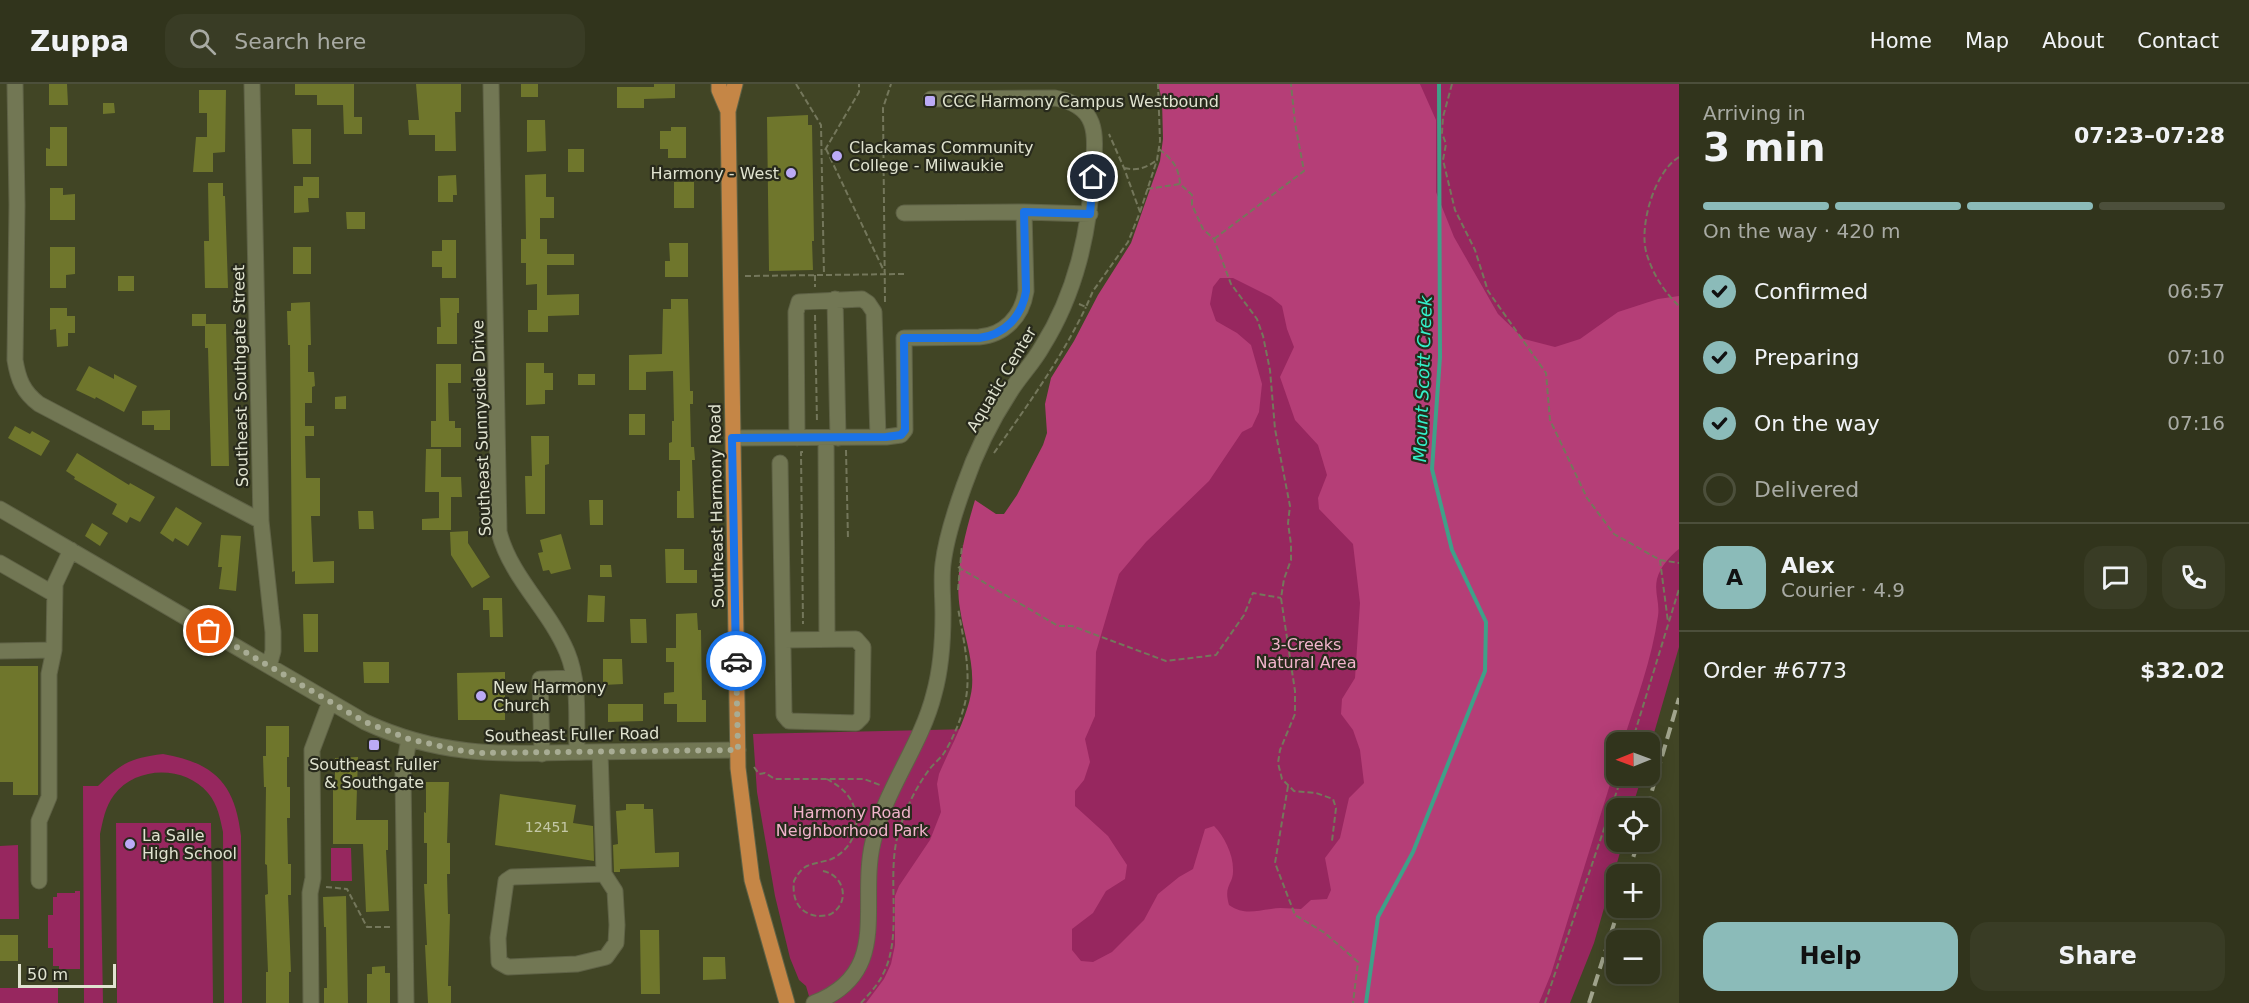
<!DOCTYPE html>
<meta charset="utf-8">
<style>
body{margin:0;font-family:"DejaVu Sans",sans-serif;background:#393c25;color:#f1f3f6;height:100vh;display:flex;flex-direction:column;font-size:22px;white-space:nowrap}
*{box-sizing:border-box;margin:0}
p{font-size:20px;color:#a8aaa3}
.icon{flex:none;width:33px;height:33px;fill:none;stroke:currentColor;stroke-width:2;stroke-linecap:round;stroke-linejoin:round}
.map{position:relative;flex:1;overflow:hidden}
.panel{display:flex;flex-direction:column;background:#31341c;width:570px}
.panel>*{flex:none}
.needle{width:39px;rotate:269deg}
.controls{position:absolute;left:1606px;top:648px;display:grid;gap:12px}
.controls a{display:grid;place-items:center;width:54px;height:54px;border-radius:12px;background:#31341c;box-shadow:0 3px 15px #0003,0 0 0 2px #4c4f3b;font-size:30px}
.scale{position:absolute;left:18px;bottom:15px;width:98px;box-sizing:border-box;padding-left:6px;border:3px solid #e0e3d0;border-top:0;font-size:16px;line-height:21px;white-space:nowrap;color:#e0e3d0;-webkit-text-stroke:4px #282a1c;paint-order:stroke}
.pin{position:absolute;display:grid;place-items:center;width:51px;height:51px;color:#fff;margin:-26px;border:3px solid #fff;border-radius:50%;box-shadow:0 2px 6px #0007}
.courier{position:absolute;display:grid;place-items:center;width:60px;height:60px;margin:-30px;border:4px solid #1a73e8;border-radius:50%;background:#fff;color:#222;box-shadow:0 2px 8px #0007}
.summary em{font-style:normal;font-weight:800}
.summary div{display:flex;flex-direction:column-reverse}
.summary{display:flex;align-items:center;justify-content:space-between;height:102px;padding:0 24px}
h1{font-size:39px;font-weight:800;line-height:45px}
.bar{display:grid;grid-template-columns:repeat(4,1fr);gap:9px 6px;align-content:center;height:72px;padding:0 24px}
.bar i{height:8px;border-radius:4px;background:#4c4f3b}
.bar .on{background:#8bbbb9}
.bar p{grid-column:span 4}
.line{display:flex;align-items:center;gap:15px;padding:0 24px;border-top:2px solid #4c4f3b}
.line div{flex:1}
.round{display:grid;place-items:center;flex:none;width:63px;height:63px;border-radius:18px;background:#393c25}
ol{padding:0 24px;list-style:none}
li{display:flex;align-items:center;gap:18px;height:66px}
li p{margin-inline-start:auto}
li .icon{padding:6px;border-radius:50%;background:#8bbbb9;color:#111;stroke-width:4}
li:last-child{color:#a8aaa3}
li i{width:33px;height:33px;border:3px solid #4c4f3b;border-radius:50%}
.cta{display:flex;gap:12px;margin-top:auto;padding:12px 24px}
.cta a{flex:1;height:69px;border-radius:18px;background:#8bbbb9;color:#111;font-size:24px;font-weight:800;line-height:69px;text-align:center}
.cta a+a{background:#393c25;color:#f1f3f6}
header{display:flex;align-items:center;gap:36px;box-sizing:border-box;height:84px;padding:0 30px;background:#31341c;border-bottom:2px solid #4c4f3b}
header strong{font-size:28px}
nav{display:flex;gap:33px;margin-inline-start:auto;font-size:21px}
.search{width:420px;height:54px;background:#393c25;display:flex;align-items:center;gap:15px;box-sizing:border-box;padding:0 21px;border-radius:18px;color:#a8aaa3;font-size:22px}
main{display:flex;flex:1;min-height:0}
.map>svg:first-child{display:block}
.green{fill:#97275f}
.forest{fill:#b53e77;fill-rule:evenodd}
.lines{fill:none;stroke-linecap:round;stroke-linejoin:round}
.stream{stroke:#3fa088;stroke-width:4}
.building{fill:#6f762c}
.minor-casing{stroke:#5f6246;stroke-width:17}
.major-casing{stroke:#5f6246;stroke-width:17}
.path{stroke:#74775b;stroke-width:2;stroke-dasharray:6 3;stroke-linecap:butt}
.minor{stroke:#727754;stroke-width:15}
.major{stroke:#c58646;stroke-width:15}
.rail{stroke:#a1a48c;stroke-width:4;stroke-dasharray:12 6;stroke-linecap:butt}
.done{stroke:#a8ac94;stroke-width:6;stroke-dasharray:0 10.8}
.route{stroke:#1a73e8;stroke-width:8}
.poi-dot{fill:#bbaaf6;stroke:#282a1c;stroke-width:2}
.labels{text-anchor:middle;stroke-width:4.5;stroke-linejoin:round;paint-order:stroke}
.number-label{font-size:14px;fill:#c4c8a7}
.poi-label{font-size:16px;fill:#e0e3d0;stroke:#282a1c;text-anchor:start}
.street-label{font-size:16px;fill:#e0e3d0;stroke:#282a1c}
.park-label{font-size:16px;fill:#f2b4cc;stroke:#282a1c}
.water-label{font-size:18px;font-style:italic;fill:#33f1ca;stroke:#282a1c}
</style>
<header>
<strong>Zuppa</strong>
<div class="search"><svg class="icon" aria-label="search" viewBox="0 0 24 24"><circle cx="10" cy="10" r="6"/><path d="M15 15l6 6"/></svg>Search here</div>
<nav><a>Home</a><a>Map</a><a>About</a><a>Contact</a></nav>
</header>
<main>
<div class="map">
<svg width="1679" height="919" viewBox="0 0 1679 919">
<rect width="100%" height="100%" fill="#414525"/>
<path class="green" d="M1168,0H1679V563L1650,663V658H1617V692H1642L1632,724H1617V758H1623L1594,859L1570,919H811L806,902L799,896L790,874L775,812L757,708L753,650L972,645L1050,372L1163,81Z
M163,670C215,679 235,700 241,752L242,919H224L223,748C220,734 218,721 208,709C184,681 136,682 114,711C105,723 103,736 100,750L103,919H84L83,702H98C121,679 131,674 163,670Z
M116,739H211L213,919H117Z
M18,761L19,835H0V762Z
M331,764H351L352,797H331Z
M75,807H80V885H59V882H53V864H48V831H53V813H57V809H75Z
M0,904H58V919H0Z"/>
<path class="forest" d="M1158,0H1420L1436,36V108L1454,153L1498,230L1524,255L1555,263L1580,255L1618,228L1658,215L1679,212V465C1670,472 1660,483 1657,495C1654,508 1660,519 1658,532C1652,575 1636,617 1623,658H1617V678L1551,890L1539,919H866L884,895L891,880L895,861V812L899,802L930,756L941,728L937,700L939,690C950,664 969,631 972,603C974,576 964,552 960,525C954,489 965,450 975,416L996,430H1004L1017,411L1043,361L1047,349L1045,320L1051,294L1074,257L1098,211L1131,159L1160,77L1163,55L1162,16ZM1220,194H1233L1271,213L1282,222L1287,245L1294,263L1280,293L1295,336L1318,361L1327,391L1318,414L1319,425L1353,460L1360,519L1355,594L1342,615L1341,630L1353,646L1360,666L1364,699L1349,714L1340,754L1325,774L1331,806L1327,815L1311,816L1301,825C1291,825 1280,823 1271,825C1254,827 1244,831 1229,821C1223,800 1234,801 1233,785C1233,770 1224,752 1214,742L1205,745L1193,785L1179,793L1158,810L1144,836L1112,868L1093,878L1081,877L1072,866V845L1093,829L1106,807L1125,795L1127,781L1108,752L1075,722V707L1084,696L1090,678L1085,655L1095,632L1096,568L1119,490L1146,458L1209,397L1242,348L1252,343L1259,328L1262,300L1251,261L1237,249L1216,237L1210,220L1213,203Z"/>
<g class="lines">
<path class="stream" d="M1366,919L1378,833L1413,768L1485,587L1486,538L1452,466L1432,385L1440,273L1439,0"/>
</g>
<path class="building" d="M49,0H67L68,21H49Z
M295,0H354V33H362V50H344L343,21H317V11H295Z
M416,0H461V28H455L456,67H435V51H409L408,36H419Z
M521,0H538V13H521Z
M654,0H675V14L644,15V24H617V3H654Z
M199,6H226L225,68L213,69V88H193L196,53H207V29H199Z
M103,19H114L115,29L103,30Z
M808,31V41H812L814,157H812L813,186L769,187L767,33Z
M527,36H545L546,67L527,68Z
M50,43H67V82H46V64L50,65Z
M671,43H686V74H668V65H660V47H671Z
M292,45H311V80H293Z
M568,65H584V88H568Z
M546,90V113H554V134H540V155H547V170H574V181H547V211L579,210V231L548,232V248H528V226H537V200L526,201V179H521V155H526L525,91Z
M456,91L457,111H453V118H438V92Z
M303,93H319V114H308L309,128L294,129V102H303Z
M674,98H694V124H674Z
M208,99H223V112H225L228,204H205L204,157H209Z
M50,104H63V111L75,110V136H50Z
M346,128H365V145H347Z
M442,156H456V194H442V183H432V167H442Z
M669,159H688V193H665V177H670Z
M50,163H75V190L66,191V204H50Z
M293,163H311V190H293Z
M118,192H134V207H118Z
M440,214H459V229H457V260H437V243H441Z
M671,215H688L690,307H693V320H690L691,363H694L695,376H692L694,434H677V407H680V376H669V359L672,358V337H674L673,287L646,288V306H629V271L662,270L663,225H671Z
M310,218L311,261H308V288H314L315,302L312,303V319H305V342H314V352H305L306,394H320V432H311L313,478L334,477V499L295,500V487L292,488L290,261H288L287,227H291V219Z
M50,224H67V232H75V249H68V262L57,263L56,245L50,246Z
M192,230H206V240H226L229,382H211L208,264H205V242H192Z
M526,279H544V289H553V306H545V320L526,321Z
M436,280H461V299H448L449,337H455V344H461V363H431V337H436Z
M89,282L114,295V290L137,302L124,328L96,313L95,315L76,306Z
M578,290H595V301H578Z
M346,312V325H335V313Z
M170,326V346H154V341H142V327Z
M629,330H645V351H629Z
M15,342L30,350L32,347L50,357L41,372L8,354Z
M531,352H549V380L545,381V430H526L525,392H532Z
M426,365H441V393H461L462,413H451V446H422V435L439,434V408H425Z
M77,369L129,401L130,399L155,413L140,438L130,433L127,439L112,430L117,420L74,395L75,393L66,387Z
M589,416H603V441H590Z
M176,423L202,439L188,462L175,454L173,458L160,449Z
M358,427H373L374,445H359Z
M92,439L108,449L100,462L85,452Z
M468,447V459L490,493L472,504L451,471L450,448Z
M561,450L571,485L551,490L549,486L543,487L538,469L543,468L540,456Z
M221,451L241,452L236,507L219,505L222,483H218Z
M665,465H684V486H697V499H666Z
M600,481H611L612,493H600Z
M588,511L605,512L604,538H587Z
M483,514H502L503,553H490L489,526H483Z
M697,529L698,546H701L702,616H706V638H677V620H664V609L674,608V578H666V564H676V530Z
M303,530H318V568H304Z
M630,535H646L647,559H631Z
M603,575H622L623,600L603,601Z
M363,578H389V599H364Z
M0,582H38V711H13V698H0Z
M505,588V636H458L457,589Z
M608,620H643V637L608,638Z
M266,642H289V673H287V703H290V734H287L288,780H291V811H288L291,888H289V919H266V888H268L265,811L268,810L267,781L265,780L266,703H264L263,672H266Z
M358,673L356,736H388V766H386L389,827L366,828L363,760H333V704H335V674Z
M426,698H449L447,759H450V790H447L448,830H450L448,902H451V919H428L425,861H427L424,800H427V759H424V728L426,729Z
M500,710L576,721L573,739L593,742L594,777L495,761Z
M626,720H644V725H653L655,769L679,768V783L620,785V788H614L613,761L618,760L616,727L626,726Z
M346,812L348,919H324V904H327L326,843H324L323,813Z
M640,846H659L660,910H641Z
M0,851H18V877H0Z
M703,873H725L726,895L703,896Z
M385,882V889H390V919H367V890H372V883Z"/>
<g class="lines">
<defs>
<path id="minor" d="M15,0L17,121L15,276C18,295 23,308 39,320L261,437
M252,0L261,437L273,548V567L269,582
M491,0L499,448C511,494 549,525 567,568C580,599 576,635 577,668
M904,129L1024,128L1090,130
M835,215L838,354
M733,354L886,353L901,351L905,346L904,254L979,253C1004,251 1022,233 1026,207L1024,128
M797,354L796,228L799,218L862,215L868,219L874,228L878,353
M826,354L827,555
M780,379L784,631L789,637L856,639L862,633L863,563L856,555L783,556
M0,425L365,638C443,674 503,670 586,668C636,667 687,667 738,666
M0,479L54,510
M0,567L54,566L55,500L71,466
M600,668L604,790L512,793L506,797L498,854L499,878L508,883L577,880L606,873L616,859L617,841L615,807L604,790
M542,670L540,595L574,594
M39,797V737L49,713V590L54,566
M311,919L310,809L313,794L312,666L330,618
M406,919L403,689L409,655
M814,919C893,888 858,821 873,758C885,705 921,662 934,610C941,585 943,557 943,530C943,514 941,496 943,480C946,454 955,427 964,402C975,370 991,337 1010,308C1020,292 1033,279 1042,263C1076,209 1089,149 1093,86C1096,50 1099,22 1055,14L931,15"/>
<path id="major" d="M719,0V6L728,27
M735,0L728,27L738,684L752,796L787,919"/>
</defs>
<use href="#minor" class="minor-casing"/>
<use href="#major" class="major-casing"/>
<path class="path" d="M796,0L821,41L824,191
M1452,0L1443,33L1442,49L1446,60L1443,76L1455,126L1475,166L1488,207L1546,289L1550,336L1587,414L1614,450L1660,476L1679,479
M826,65L884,187
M1159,65C1172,75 1179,83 1180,100
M825,66L859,8V0
M1679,73C1654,88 1638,144 1647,171C1653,190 1664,208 1679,222
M1124,84C1138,87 1146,84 1157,76
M1147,105L1180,100L1192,111V121L1203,145L1214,155L1231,200L1257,235L1263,252L1270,286L1275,345L1290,422L1288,439L1291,460V476L1284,495L1281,514L1295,607V630L1280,666L1278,679L1282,695L1294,707L1316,709L1333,715L1336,724L1332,757
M1140,128L1157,76L1160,57L1158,0
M1214,155L1304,87L1295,39L1291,0
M815,191V203
M745,192L904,190
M885,218L883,24L891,0
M1079,220L1086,223L1093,207L1128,158L1140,128L1124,84L1109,50
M815,231L817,339
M846,366L848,455
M803,368H801L803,540
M994,369C1027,322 1061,275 1086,223
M1660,476L1668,538
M958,483L1058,542H1072L1166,577L1216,571L1244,531L1253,509L1281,514
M958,506L962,461
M1632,658L1679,505
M754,683L759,690L765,689L775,695H864L880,701
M1288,702L1275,779L1295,831L1325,849L1358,878L1353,919
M823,787C844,791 851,818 831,830C827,832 821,832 817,832C797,829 792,813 794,797C797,791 801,785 807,782C814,779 822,778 829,776C848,769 859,749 856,730C852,712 843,704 827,695
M326,803L347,805L367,843H390
M861,919C869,910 878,901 883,890C904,851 885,791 899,747C905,726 916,703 929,686C933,680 940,675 944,669C953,655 961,635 965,619C972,589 963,554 958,524
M1545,919L1622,692"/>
<use href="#minor" class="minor"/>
<use href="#major" class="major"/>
<path class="rail" d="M1647,724L1679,614
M1628,790L1638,758
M1589,919L1619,824"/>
</g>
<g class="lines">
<path class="done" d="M209,547L365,638L409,655L457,666L480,669L738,666L736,577"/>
<path class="route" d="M736,577L732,354L886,353L901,351L905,346L904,254H979C1004,251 1022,233 1026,207L1024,128L1090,130L1093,93"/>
</g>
<g class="poi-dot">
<rect x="924" y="11" width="12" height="12" rx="3"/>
<circle cx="837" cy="72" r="6"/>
<circle cx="791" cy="89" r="6"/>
<circle cx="481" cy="612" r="6"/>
<rect x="368" y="655" width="12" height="12" rx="3"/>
<circle cx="130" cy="760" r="6"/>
</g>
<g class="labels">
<g class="number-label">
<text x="547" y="748">12451</text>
</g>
<g class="poi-label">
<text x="942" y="23">CCC Harmony Campus Westbound</text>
<text x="849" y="69">Clackamas Community<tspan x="849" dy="18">College - Milwaukie</tspan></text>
<text x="779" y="95" text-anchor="end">Harmony - West</text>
<text x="493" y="609">New Harmony<tspan x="493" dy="18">Church</tspan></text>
<text x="374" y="686" text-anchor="middle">Southeast Fuller<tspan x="374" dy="18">&amp; Southgate</tspan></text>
<text x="142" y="757">La Salle<tspan x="142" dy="18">High School</tspan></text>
</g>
<g class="street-label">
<text transform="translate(240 292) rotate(-91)" y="6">Southeast Southgate Street</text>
<text transform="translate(1001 295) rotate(-59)" y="6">Aquatic Center</text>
<text transform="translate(481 344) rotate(-92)" y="6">Southeast Sunnyside Drive</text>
<text transform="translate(716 422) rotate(-91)" y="6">Southeast Harmony Road</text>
<text transform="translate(572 650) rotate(-1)" y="6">Southeast Fuller Road</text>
</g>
<g class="park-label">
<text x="1306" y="566">3-Creeks<tspan x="1306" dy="18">Natural Area</tspan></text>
<text x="852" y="734">Harmony Road<tspan x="852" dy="18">Neighborhood Park</tspan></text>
</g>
<g class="water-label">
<text transform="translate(1423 295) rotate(-88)" y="6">Mount Scott Creek</text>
</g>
</g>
</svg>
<div class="controls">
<a><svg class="needle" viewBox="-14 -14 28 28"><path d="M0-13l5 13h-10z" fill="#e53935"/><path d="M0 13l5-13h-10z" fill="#a8aaa3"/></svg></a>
<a><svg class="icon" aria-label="locate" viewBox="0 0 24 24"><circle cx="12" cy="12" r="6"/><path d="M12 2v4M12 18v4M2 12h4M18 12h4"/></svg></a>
<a>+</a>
<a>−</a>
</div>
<div class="scale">50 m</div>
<div class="pin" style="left:209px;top:547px;background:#ea580c"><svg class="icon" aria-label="bag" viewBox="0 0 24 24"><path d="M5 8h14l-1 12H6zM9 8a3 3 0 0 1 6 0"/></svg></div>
<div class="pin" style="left:1093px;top:93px;background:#1f2937"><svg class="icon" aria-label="home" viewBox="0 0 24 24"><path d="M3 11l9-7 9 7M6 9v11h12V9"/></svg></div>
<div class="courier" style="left:736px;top:577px"><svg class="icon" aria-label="car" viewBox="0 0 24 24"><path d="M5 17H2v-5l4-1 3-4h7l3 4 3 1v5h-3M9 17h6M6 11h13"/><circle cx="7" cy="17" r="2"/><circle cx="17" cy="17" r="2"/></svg></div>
</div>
<section class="panel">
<div class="summary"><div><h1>3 min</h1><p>Arriving in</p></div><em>07:23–07:28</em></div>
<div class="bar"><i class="on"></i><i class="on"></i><i class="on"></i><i></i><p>On the way · 420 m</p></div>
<ol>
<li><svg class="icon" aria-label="check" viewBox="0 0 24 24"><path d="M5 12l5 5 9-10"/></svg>Confirmed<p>06:57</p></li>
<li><svg class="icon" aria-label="check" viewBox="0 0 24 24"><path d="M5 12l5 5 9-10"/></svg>Preparing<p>07:10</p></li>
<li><svg class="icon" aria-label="check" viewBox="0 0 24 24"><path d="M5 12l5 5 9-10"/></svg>On the way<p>07:16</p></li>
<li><i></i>Delivered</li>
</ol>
<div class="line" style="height:108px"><b class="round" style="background:#8bbbb9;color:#111">A</b><div><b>Alex</b><p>Courier · 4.9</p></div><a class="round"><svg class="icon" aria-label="chat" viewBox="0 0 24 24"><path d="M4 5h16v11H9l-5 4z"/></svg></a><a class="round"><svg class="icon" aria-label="phone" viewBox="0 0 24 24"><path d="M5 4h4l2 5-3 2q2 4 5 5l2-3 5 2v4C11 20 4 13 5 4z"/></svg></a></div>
<div class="line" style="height:78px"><div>Order #6773</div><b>$32.02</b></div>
<div class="cta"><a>Help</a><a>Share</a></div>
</section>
</main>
